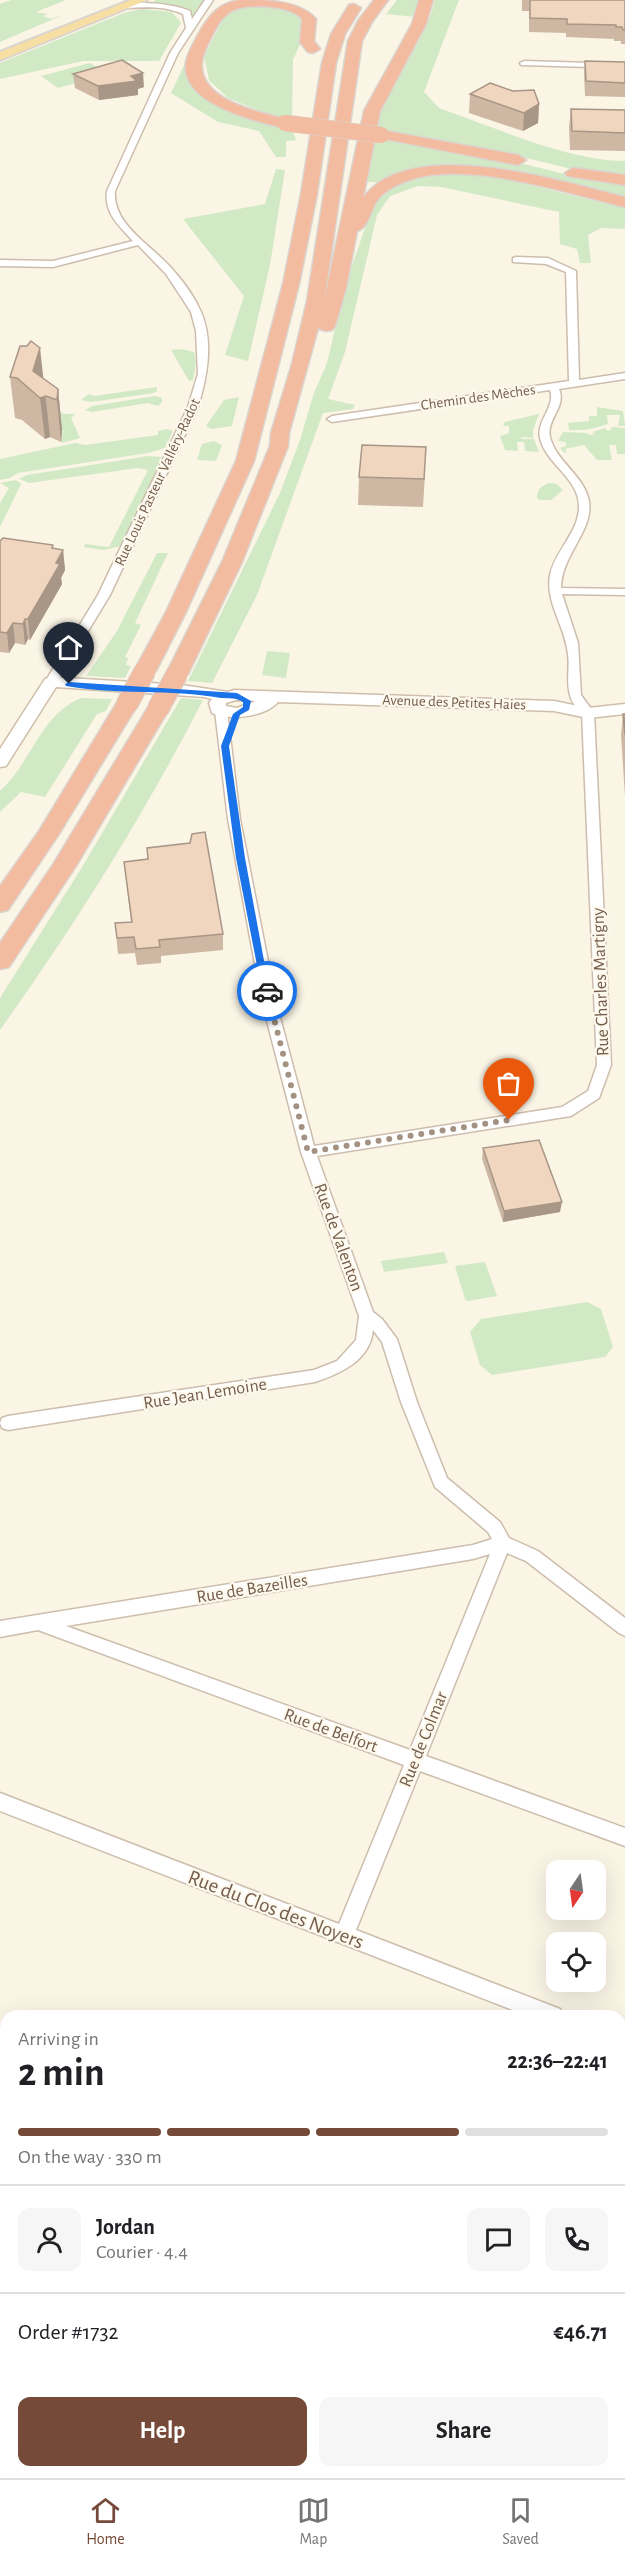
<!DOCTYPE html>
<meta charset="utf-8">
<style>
body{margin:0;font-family:"Alegreya Sans",sans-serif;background:#f6f6f6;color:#202124;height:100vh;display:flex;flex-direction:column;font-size:22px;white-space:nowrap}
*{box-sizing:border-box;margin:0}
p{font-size:20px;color:#757577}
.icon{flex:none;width:33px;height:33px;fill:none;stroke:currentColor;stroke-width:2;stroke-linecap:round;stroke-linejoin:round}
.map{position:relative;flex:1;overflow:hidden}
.sheet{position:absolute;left:0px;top:2010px;width:626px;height:468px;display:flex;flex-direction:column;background:#fff;border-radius:18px 18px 0 0;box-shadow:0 6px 24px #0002}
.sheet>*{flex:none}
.needle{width:39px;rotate:193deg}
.tools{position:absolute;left:546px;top:1860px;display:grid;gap:12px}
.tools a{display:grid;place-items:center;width:60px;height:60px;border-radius:12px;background:#fff;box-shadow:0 6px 24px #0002;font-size:30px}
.pin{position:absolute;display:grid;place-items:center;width:51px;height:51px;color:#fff;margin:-62px -26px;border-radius:50% 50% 50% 0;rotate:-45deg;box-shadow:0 0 6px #0007}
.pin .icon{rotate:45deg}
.courier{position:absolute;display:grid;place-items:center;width:60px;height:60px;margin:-30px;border:4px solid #1a73e8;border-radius:50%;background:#fff;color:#222;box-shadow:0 2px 8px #0007}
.headline em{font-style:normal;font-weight:700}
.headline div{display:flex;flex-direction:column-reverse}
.headline{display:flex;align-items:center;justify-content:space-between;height:102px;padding:0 18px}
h1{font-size:39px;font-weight:700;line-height:45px}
.bar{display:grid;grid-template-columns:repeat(4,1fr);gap:9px 6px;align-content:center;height:72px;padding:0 18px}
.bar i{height:8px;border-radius:4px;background:#e0e0e0}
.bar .active{background:#764a38}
.bar p{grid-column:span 4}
.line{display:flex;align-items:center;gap:15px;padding:0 18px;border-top:2px solid #e0e0e0}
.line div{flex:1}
.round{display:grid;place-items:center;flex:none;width:63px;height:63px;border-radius:12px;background:#f6f6f6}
.primary-button{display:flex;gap:12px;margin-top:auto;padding:12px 18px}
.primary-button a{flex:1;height:69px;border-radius:12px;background:#764a38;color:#fff;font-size:24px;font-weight:700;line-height:69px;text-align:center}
.primary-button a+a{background:#f6f6f6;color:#202124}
.menu{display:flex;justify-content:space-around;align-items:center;height:84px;border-top:2px solid #e0e0e0;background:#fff;font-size:16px;color:#757577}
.menu a{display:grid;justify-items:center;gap:3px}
.menu .active{color:#764a38}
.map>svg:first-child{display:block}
.green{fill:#d1e9c5}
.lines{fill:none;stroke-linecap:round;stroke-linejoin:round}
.street-casing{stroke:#cdbdad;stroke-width:3}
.secondary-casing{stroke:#cfbeaa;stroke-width:3}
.primary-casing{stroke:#dbd5d0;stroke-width:4}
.highway-casing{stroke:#dbd5d0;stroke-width:3}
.street{fill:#fff;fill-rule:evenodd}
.secondary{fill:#fff;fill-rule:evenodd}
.primary{fill:#f7dea2;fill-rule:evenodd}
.highway{fill:#f3bca0;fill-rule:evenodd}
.highway-bridge-far1-casing{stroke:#dbd5d0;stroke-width:17;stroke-linecap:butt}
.highway-bridge-casing{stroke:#dbd5d0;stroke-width:23;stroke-linecap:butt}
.highway-bridge-far1{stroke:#f3bca0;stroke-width:16}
.highway-bridge{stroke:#f3bca0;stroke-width:21}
.wall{fill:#ceb8a4}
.shaded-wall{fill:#a89686}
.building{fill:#f0d6bf;stroke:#a89686;stroke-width:1.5}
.route{fill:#1a73e8}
.done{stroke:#a39282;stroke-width:6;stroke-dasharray:0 10.8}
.labels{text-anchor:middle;stroke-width:4.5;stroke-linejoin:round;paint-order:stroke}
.far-street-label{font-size:15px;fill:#745d4c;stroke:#fef9ed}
.street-label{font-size:18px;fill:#745d4c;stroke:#fef9ed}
.near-street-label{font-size:21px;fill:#745d4c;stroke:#fef9ed}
</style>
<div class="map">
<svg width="625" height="2478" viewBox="0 0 625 2478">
<rect width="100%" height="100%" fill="#fbf5e6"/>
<path class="green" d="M11,0H66L36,12L48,14L43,16L51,19L65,14L0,42V4Z
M156,0H204L194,16L181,8L151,3Z
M397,0H421L416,17L386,14Z
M435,0H459L424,92L439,108C494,127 568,161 625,161V178L596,175L494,150L374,130C386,83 424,48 435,0Z
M241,6L287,7L303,19L301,42L293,60L292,121L269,115L228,98L209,80L204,56L225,15Z
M142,9L172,12L181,23L159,61H83L0,79V63L124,13Z
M188,57L205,95L292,129L296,140L286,141V157H276L259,131L218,122L171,93Z
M90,63L107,74L58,88L41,76Z
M374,137L494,157L602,183L625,184V200C561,185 497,169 431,167C407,167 387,185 364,182Z
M276,169L285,170L270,265L248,361L225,355L244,296L183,219L265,204Z
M468,173L501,178L625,208V229L601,228L588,235L591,263H580L577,249L560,244L559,212L441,187L418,186L390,196L377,215L345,352L328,399L355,405L353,409L323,413L257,595L212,683L188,681L280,493L300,440L314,393L327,363L345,287L371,210L383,189L419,175Z
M181,349L194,352C197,361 195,371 193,380L189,381L171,350Z
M157,387V391L154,393L91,402L81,400L89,394L94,396Z
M155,396L162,398V402L158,406L148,403L92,412L85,410L92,406Z
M239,397L232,426L211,429L206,426L224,400Z
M597,407L623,411L625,426H618L620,415H607L608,424C596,428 584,431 569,430L568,423L589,421V416H597Z
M59,411L64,414H75L71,418L80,438L62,443L59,434L64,432L50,421Z
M539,414L533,430V438L521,437L522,439H534L539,452L525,451L524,442H517L518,451L505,450L500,436L509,433V426H503L505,422Z
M611,427L625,428V454H617L616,445H609L612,460H597L584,445L565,449L567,452L565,453L560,448L566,446V442L558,441L563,432L587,433L590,435L595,434L592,432L605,428L608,431L612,429Z
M167,429L173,431L165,448L148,453L18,473L10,478L0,480V459L75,443L85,445L158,435V431Z
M214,441L222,445L216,461L197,460L202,444Z
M148,456L162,457L122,546L103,550L84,547L85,544L109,547L148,470L138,468L29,483L19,479L27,475Z
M16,480L21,484L0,527V503L9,488L0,483Z
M550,483L557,484L563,490L551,500H540L537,498C537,489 542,485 550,483Z
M157,553H168L135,623L141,625L125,657L128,658L126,665L131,666L125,678L86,676L117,631Z
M267,651L290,653L286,678L262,675Z
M81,698L112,699L106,711L97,714L45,797L21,792L0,812V791C32,762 40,715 81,698Z
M181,698L203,700C144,815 75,925 0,1030V998L84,864Z
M444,1252L448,1263L384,1272L381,1261Z
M485,1262L497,1296L468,1301L465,1299L455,1266Z
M587,1302L601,1309L613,1347L605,1357L492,1375L480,1365L470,1332L481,1319Z"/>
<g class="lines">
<defs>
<path id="street" d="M205,0H213L178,53L115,191C112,225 153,246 173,270C183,281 195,298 201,312C214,342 207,377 198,407L110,595L57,682L51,686L45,682L98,595L188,407L198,374L196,331L191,312L166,274L138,245L53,267L0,266V260L53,261L133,241C119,226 104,213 107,191L170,53L186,28L183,14C165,6 146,7 127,8L123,6C138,0 174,4 190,11L192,19Z
M524,61L625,64V68L521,65L520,63Z
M516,257L548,258L576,271L579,380L625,373V379L559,389C567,407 546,419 550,437C556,462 584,475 589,501C594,531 561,555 561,588L625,589V595L562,594L578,643L581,695L594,713L611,1065L599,1098L571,1116L317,1156L373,1312L382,1319L397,1339L417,1402L447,1478L500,1522L509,1538L538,1551L625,1618V1636L619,1633L526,1561L507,1553L426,1756L625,1828V1846L420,1771L356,1930L560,2009L563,2016H528L0,1811V1793L339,1924L404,1765L38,1630L0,1637V1621L473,1545L492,1539L488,1532L435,1487L401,1402L382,1342L373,1330C370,1360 342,1373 315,1382L8,1430L2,1428L0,1423L2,1418L8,1416L314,1370L337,1361L356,1340L359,1316L301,1152L262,1002L228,819L215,711L217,708L221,707L227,711L240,819L276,1002L314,1146L562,1107L588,1091L597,1065L582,713C577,708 571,702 570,695C566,681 570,667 568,654C565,626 545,602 550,575C555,551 578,533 579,508C580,478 546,465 540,438C536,420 556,408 550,390L332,422L327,419L332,416L569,381L566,272L546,264L513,262V258ZM490,1554L410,1750L66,1626L473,1559Z
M0,2027L6,2030V2050L0,2047Z
M620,2032L625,2034V2054L620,2052Z
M0,2277L6,2280V2302L0,2299Z
M620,2287L625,2289V2311L620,2308Z
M322,2472H344L342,2478H320Z
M395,2472H428L430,2478H397Z"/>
<path id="secondary" d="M51,677L182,685L228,692L234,690L554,701L588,708L625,704V714L588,718L554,711L278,702C265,717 229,721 212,713L209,703L212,699L204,697L56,687L6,766L0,767V749L45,679ZM236,700L256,701L237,708L226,706V703Z"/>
<path id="primary" d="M131,0H147L0,60V52Z"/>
<path id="highway" d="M240,0C266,0 299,0 316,19L314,41L320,49L313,53L308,52L300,42L302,19C291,5 247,3 232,11C219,18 214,33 208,44C180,97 254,111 290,120L293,123L290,126C278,129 262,122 250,119C226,111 181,95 186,62C188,52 194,42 199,33C209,15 219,3 240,0Z
M374,0H388L372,22L362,41L324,302L364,111L412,24L419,0H433L426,24L380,111L376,132L381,130L518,155L526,160L518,165L375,137L363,198C410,133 562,182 625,197V207C567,193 464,159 407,181C398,184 385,191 379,198C371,207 369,228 357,231L346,288L335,326L332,330L326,331L318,328L289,433L288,446L242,562L188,674L184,678L177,680L170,678L166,674L222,562L270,446L271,433L292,364L307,301L348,41L358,21Z
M354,4L361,8L345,34L336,63L317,194L299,284L254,461L186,612L156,671L152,675L145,677L138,675L134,671L166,612L236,461L283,284L301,194L322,63L331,34L349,5Z
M573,168L625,175V185L567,176L565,173Z
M127,698L135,699L138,704L59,834L8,910L0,912V886L39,831L116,704L119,699Z
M158,702L166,704L169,709L76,866L9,967L0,969V943L54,863L147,709L150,704Z"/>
</defs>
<use href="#street" class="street-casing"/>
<use href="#secondary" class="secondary-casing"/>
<use href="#primary" class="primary-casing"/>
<use href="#highway" class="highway-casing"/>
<use href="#street" class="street"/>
<use href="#secondary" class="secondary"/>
<use href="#primary" class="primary"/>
<use href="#highway" class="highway"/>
<defs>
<path id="highway-bridge-far1" d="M285,123L381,135"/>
<path id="highway-bridge" d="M127,704L145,671
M158,709L177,674"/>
</defs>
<use href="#highway-bridge-far1" class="highway-bridge-far1-casing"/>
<use href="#highway-bridge" class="highway-bridge-casing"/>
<use href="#highway-bridge-far1" class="highway-bridge-far1"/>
<use href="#highway-bridge" class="highway-bridge"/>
</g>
<path class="wall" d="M522,0H625V44H621V41H614V39L566,37V33L529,32V11H522Z
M585,61L625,62V97L585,96L584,75Z
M73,74L144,87L138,89V95L99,100L75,88Z
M513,91L539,104L538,123L523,131L469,113L470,94Z
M571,109L625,110V151L570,150L569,127Z
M10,377L43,378L58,389L62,430L61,442L50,437L45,439L22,420L15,418Z
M425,475L423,507L358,505L359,477Z
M0,541L53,545V548L63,550L65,570L61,578L62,584L30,640L28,639L25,645L15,643L9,653L0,652Z
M623,714H625V796L621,735Z
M147,848L223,934V950L161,956V963L137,965L135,953L118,954L115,923L131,922L124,862L147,859Z
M483,1148L560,1212L503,1222L482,1159Z"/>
<path class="shaded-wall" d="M143,73L144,87L138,89V95L99,100L98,86Z
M539,104L538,123L523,131L524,113Z
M40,348L50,437L45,439L40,398L33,371Z
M58,389L62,430L61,442L57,400Z
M63,550L65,570L61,578L62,584L30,640L28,619Z
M25,619L28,639L25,645L23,624Z
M13,623L15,643L9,653L7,633Z
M562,1202L560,1212L503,1222L504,1211Z"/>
<path class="building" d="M530,0H625V30H623L622,27H616V25L567,24V19L530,18Z
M122,60L143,73L131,76L137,81L98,86L73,74Z
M585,61L625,62V83L586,81Z
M490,83L513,91L534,90L539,104L524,113L470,94Z
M571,109L625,110V133L572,131Z
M31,341L40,348L33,371L58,389L57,400L46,396L40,398L17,378L10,377L20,346H27Z
M362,445L426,447L424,479L359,477Z
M3,538L53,545L52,548L63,550L56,563L60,564L28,619H25L23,624L13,623L7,633L0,632V541Z
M623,714H625V735Z
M205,832L223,934L159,940L160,947L136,949L134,937L117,938L115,923L132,922L124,862L148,859L147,848L190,843L192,834Z
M539,1140L562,1202L504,1211L483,1148Z"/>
<path class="route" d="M69,682L237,693L251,701L249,710L240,715L229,746L245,858L270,993L262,991L236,858L221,746L233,714L243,707V702C235,697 230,699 221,698C170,689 117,695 66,686L65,684Z"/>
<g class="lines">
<path class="done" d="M267,991L308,1152L509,1120"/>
</g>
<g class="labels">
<g class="far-street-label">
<text transform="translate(478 397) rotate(-8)" y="5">Chemin des Mèches</text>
<text transform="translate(157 482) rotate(-65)" y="5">Rue Louis Pasteur Valléry-Radot</text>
<text transform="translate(454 702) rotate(2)" y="5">Avenue des Petites Haies</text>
</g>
<g class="street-label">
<text transform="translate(600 982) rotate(-92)" y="6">Rue Charles Martigny</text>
<text transform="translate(339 1237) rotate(70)" y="6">Rue de Valenton</text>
<text transform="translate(205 1393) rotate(-9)" y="6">Rue Jean Lemoine</text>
<text transform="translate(252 1588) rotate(-9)" y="6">Rue de Bazeilles</text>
<text transform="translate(331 1730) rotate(20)" y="6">Rue de Belfort</text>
<text transform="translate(423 1739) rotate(-68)" y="6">Rue de Colmar</text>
</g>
<g class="near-street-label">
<text transform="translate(276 1909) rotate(21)" y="7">Rue du Clos des Noyers</text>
</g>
</g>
</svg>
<div class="tools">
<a><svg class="needle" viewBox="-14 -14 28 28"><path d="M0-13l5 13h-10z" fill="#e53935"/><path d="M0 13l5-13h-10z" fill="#757577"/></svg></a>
<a><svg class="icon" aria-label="locate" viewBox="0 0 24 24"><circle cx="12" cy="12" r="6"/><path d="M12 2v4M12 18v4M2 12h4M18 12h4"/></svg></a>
</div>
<div class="pin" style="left:509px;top:1120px;background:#ea580c"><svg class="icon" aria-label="bag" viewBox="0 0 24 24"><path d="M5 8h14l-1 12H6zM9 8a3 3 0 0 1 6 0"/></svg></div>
<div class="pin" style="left:69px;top:684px;background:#1f2937"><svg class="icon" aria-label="home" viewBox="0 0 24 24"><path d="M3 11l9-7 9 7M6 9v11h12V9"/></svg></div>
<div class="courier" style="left:267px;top:991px"><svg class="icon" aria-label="car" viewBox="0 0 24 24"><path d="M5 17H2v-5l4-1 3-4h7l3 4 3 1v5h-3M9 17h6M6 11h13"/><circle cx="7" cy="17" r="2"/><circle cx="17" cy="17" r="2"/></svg></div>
<section class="sheet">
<div class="headline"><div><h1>2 min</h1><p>Arriving in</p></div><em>22:36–22:41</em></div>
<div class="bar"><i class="active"></i><i class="active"></i><i class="active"></i><i></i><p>On the way · 330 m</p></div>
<div class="line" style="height:108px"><a class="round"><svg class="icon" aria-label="person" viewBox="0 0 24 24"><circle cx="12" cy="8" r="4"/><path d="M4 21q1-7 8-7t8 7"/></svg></a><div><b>Jordan</b><p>Courier · 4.4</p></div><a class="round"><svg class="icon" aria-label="chat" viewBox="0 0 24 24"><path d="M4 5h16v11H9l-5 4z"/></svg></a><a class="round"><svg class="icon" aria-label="phone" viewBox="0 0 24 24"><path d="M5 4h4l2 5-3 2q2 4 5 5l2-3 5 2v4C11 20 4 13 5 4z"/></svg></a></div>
<div class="line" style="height:78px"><div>Order #1732</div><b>€46.71</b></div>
<div class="primary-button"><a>Help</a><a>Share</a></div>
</section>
</div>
<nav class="menu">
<a class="active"><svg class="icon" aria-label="home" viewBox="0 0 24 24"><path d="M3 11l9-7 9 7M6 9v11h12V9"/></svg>Home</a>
<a><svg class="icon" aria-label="map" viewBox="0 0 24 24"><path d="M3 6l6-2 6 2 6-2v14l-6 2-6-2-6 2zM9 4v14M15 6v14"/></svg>Map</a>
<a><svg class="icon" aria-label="saved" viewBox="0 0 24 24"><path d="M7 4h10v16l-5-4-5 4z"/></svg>Saved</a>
</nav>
